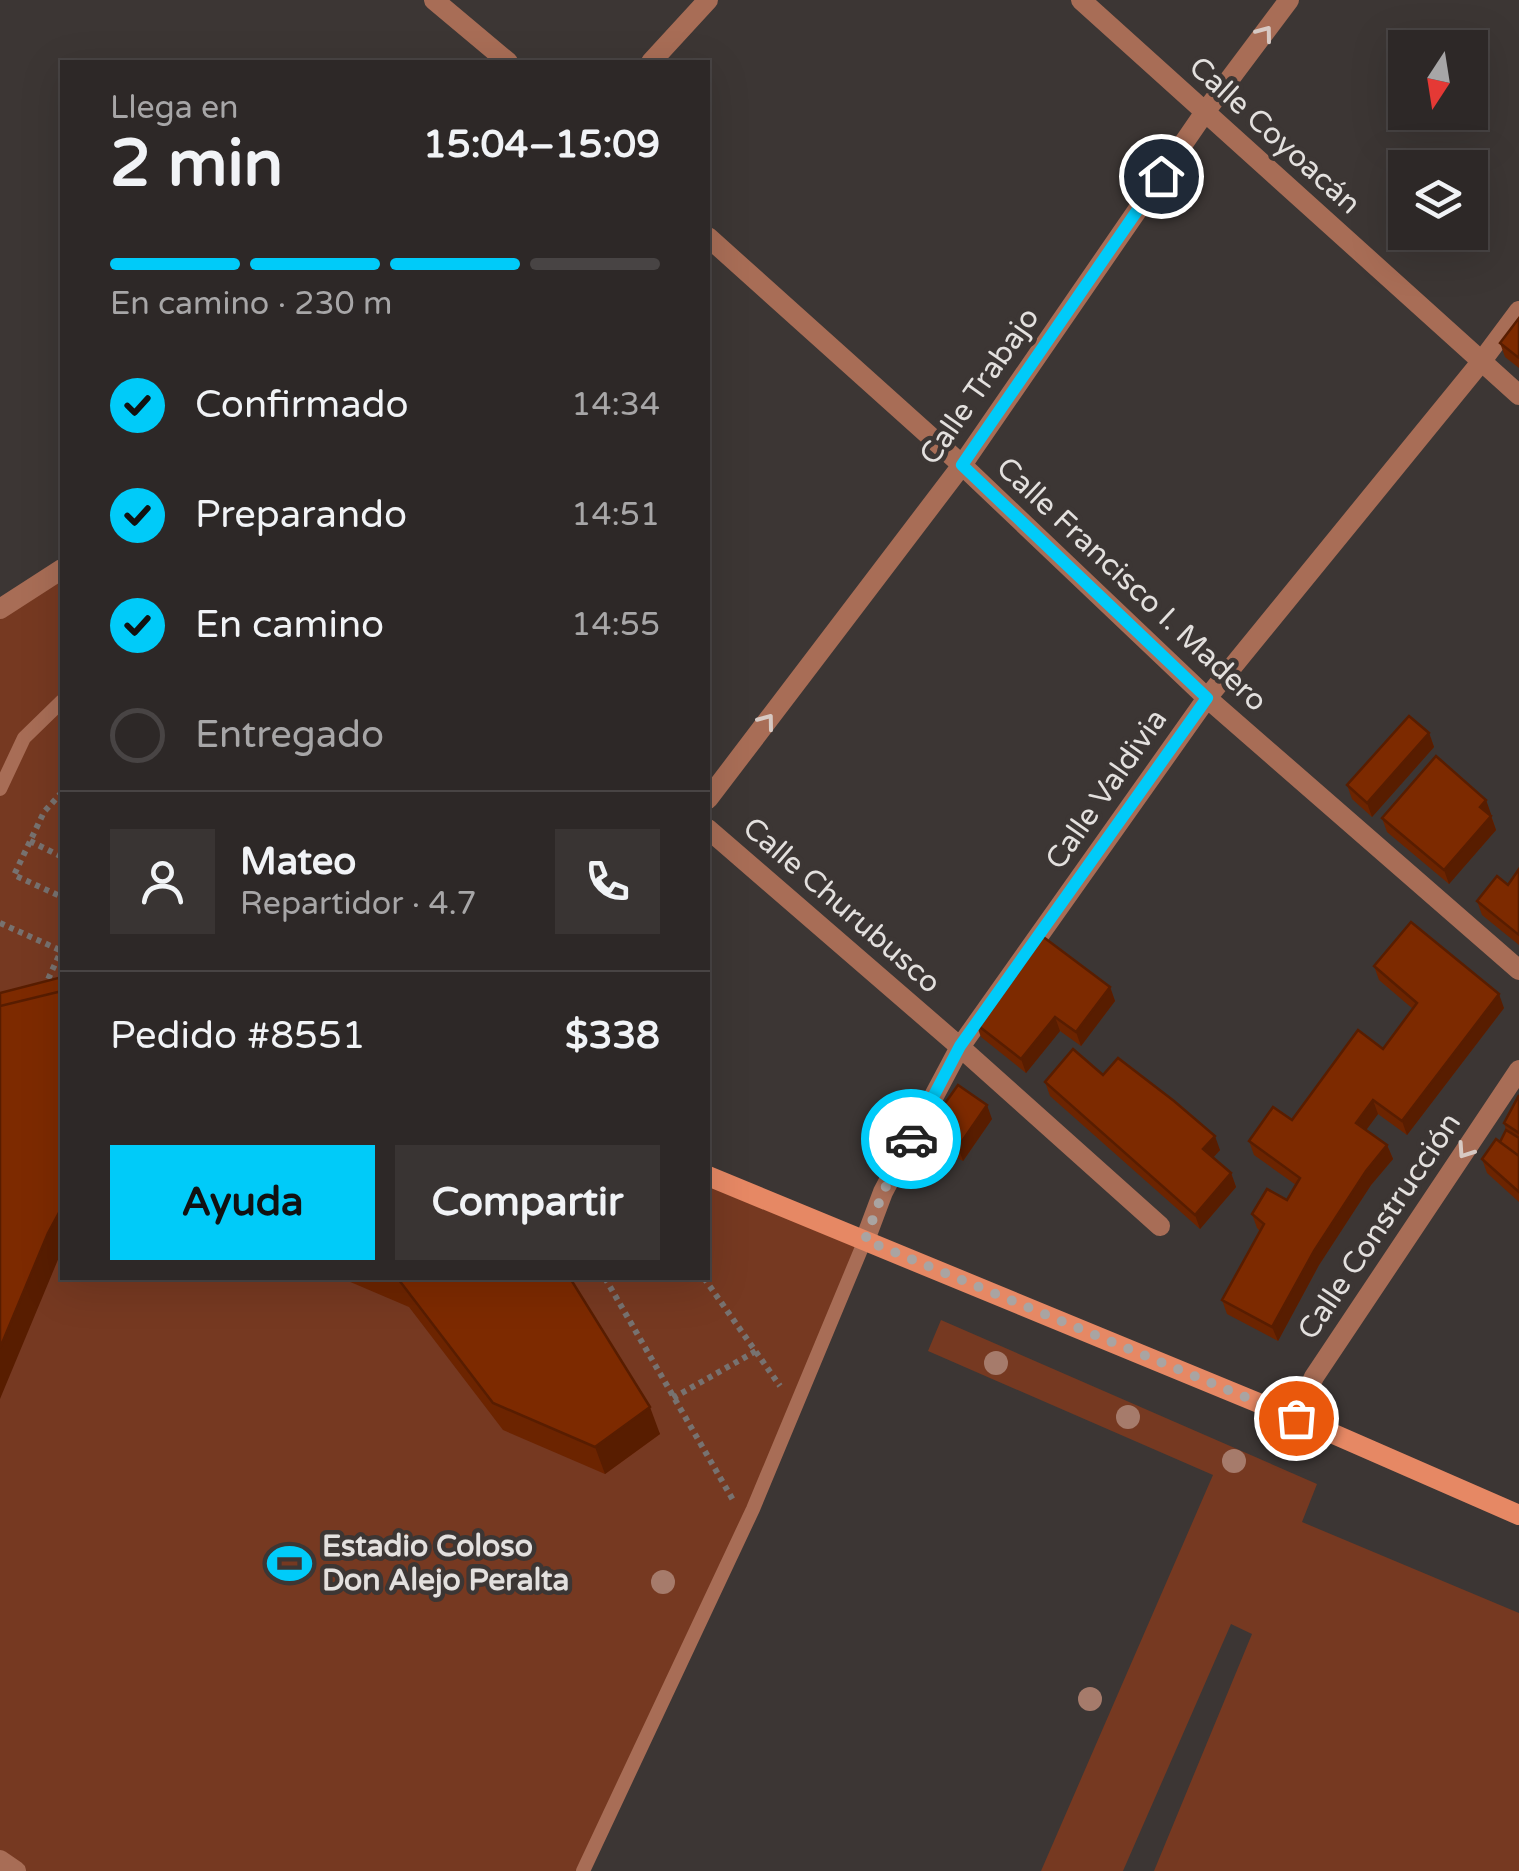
<!DOCTYPE html>
<html lang="es">
<meta charset="utf-8">
<style>
body{margin:0;font-family:"Varela Round",sans-serif;background:#393433;color:#f1f3f6;height:100vh;display:flex;flex-direction:column;font-size:38px;white-space:nowrap}
*{box-sizing:border-box;margin:0}
p{font-size:32px;color:#a7a6a7}
.icon{flex:none;width:55px;height:55px;fill:none;stroke:currentColor;stroke-width:2;stroke-linecap:round;stroke-linejoin:round}
.map{position:relative;flex:1;overflow:hidden}
.panel{position:absolute;left:60px;top:60px;width:650px;height:1220px;display:flex;flex-direction:column;background:#2d2827;border-radius:0px;box-shadow:0 10px 40px #0002,0 0 0 2px #484444}
.panel>*{flex:none}
.needle{width:65px;rotate:192deg}
.controls{position:absolute;left:1388px;top:30px;display:grid;gap:20px}
.controls a{display:grid;place-items:center;width:100px;height:100px;border-radius:0px;background:#2d2827;box-shadow:0 10px 40px #0002,0 0 0 2px #484444;font-size:50px}
.pin{position:absolute;display:grid;place-items:center;width:85px;height:85px;color:#fff;margin:-42px;border:5px solid #fff;border-radius:50%;box-shadow:0 2px 10px #0007}
.courier{position:absolute;display:grid;place-items:center;width:100px;height:100px;margin:-50px;border:8px solid #00cbf9;border-radius:50%;background:#fff;color:#222;box-shadow:0 2px 12px #0007}
.headline em{font-style:normal;font-weight:800}
.headline div{display:flex;flex-direction:column-reverse}
.headline{display:flex;align-items:center;justify-content:space-between;height:170px;padding:0 50px}
h1{font-size:65px;font-weight:800;line-height:75px}
.bar{display:grid;grid-template-columns:repeat(4,1fr);gap:15px 10px;align-content:center;height:120px;padding:0 50px}
.bar i{height:12px;border-radius:8px;background:#484444}
.bar .active{background:#00cbf9}
.bar p{grid-column:span 4}
.line{display:flex;align-items:center;gap:25px;padding:0 50px;border-top:2px solid #484444}
.line div{flex:1}
.round{display:grid;place-items:center;flex:none;width:105px;height:105px;border-radius:0px;background:#393433}
ol{padding:0 50px;list-style:none}
li{display:flex;align-items:center;gap:30px;height:110px}
li p{margin-inline-start:auto}
li .icon{padding:10px;border-radius:50%;background:#00cbf9;color:#111;stroke-width:4}
li:last-child{color:#a7a6a7}
li i{width:55px;height:55px;border:5px solid #484444;border-radius:50%}
.action{display:flex;gap:20px;margin-top:auto;padding:20px 50px}
.action a{flex:1;height:115px;border-radius:0px;background:#00cbf9;color:#111;font-size:40px;font-weight:800;line-height:115px;text-align:center}
.action a+a{background:#393433;color:#f1f3f6}
.map>svg:first-child{display:block}
.green{fill:#763921}
.lines{fill:none;stroke-linecap:round;stroke-linejoin:round}
.path{stroke:#777270;stroke-width:6;stroke-dasharray:5 5;stroke-linecap:butt}
.lane{stroke:#a86d56;stroke-width:14}
.street{stroke:#a86d56;stroke-width:20}
.secondary{stroke:#e68864;stroke-width:20}
.tree{fill:#a67b6b}
.wall{fill:#6c2400}
.shaded-wall{fill:#581d00}
.building{fill:#7d2a00;stroke:#581d00;stroke-width:2.5}
.oneway{stroke:#d7c9c3}
.done{stroke:#a9a4a2;stroke-width:10;stroke-dasharray:0 18}
.route{stroke:#00cbf9;stroke-width:12}
.labels{text-anchor:middle;stroke-width:9;stroke-linejoin:round;paint-order:stroke}
.street-label{font-size:30px;fill:#e3e0de;stroke:#3c3634}
.poi-label{font-size:30px;font-weight:bold;fill:#e3e0de;stroke:#3c3634;text-anchor:start}
</style>
<div class="map">
<svg width="1519" height="1871" viewBox="0 0 1519 1871">
<rect width="100%" height="100%" fill="#3c3634"/>
<path class="green" d="M62,569V1278H708V1176L865,1240L753,1509L583,1871H16L0,1860V609Z
M941,1320L1317,1484L1302,1522L1519,1613V1871H1154L1252,1634L1231,1624L1123,1871H1041L1213,1475L928,1351Z"/>
<g class="lines">
<path class="path" d="M62,792L44,812L14,875L62,897
M30,841L62,857
M0,923L62,951
M44,988L62,949
M605,1278L733,1500
M704,1278L780,1386
M673,1398L756,1351"/>
<path class="lane" d="M0,789L24,738L62,701
M583,1871L753,1509L865,1240"/>
<path class="street" d="M434,0L508,62
M1081,0L1519,395
M651,62L708,0
M708,237L962,465L1207,698L1519,970
M0,609L62,569
M708,799L962,465L1205,112L1289,0
M708,829L960,1047L1160,1226
M865,1240L883,1192L960,1047L1207,698L1481,362L1519,311
M1296,1418L1314,1377L1519,1070
M0,1860L16,1871"/>
<path class="secondary" d="M708,1176L1329,1432L1519,1515"/>
</g>
<g class="tree">
<circle cx="996" cy="1363" r="12"/>
<circle cx="1128" cy="1417" r="12"/>
<circle cx="1234" cy="1461" r="12"/>
<circle cx="663" cy="1582" r="12"/>
<circle cx="1090" cy="1699" r="12"/>
</g>
<path class="wall" d="M1519,318V368L1505,357L1500,343Z
M1429,733L1434,747L1372,817L1352,799L1347,785Z
M1486,800L1496,830L1449,884L1387,832L1382,818Z
M1519,869V945L1482,915L1477,901L1508,885Z
M1374,966L1504,1008L1407,1135L1378,1114L1366,1130L1387,1145L1393,1159L1371,1185L1319,1265L1278,1341L1227,1314L1222,1300L1260,1231L1257,1228L1252,1214L1287,1200L1296,1185L1254,1155L1249,1141L1292,1120L1383,1049L1413,1009L1379,980Z
M1110,987L1115,1001L1081,1046L1060,1031L1026,1073L981,1037L976,1024Z
M1103,1075L1220,1150L1213,1158L1231,1173L1236,1187L1200,1229L1050,1096L1045,1082Z
M1519,1095V1202L1487,1173L1482,1159L1500,1142L1506,1130L1504,1123Z
M992,1119L963,1161L931,1144L926,1130Z
M341,1278H570L660,1434L605,1474L503,1430L409,1307Z"/>
<path class="shaded-wall" d="M1429,733L1434,747L1372,817L1367,803Z
M1486,800L1491,814L1486,821L1480,807Z
M1491,816L1496,830L1449,884L1444,870Z
M1110,987L1115,1001L1081,1046L1076,1032Z
M1499,994L1504,1008L1407,1135L1402,1121Z
M1055,1017L1060,1031L1026,1073L1021,1059Z
M1373,1100L1378,1114L1361,1137L1356,1123Z
M987,1105L992,1119L963,1161L958,1147Z
M1215,1136L1220,1150L1208,1163L1203,1149Z
M1387,1145L1393,1159L1371,1185L1319,1265L1278,1341L1272,1327L1314,1251L1366,1171Z
M1231,1173L1236,1187L1200,1229L1195,1215Z
M62,1207V1250L0,1399V1348L48,1233Z
M650,1407L660,1434L605,1474L595,1447Z"/>
<path class="building" d="M1519,318V358L1500,343Z
M1409,716L1429,733L1367,803L1347,785Z
M1436,756L1486,800L1480,807L1491,816L1444,870L1382,818Z
M1519,869V935L1477,901L1497,876L1508,885Z
M1411,922L1499,994L1402,1121L1373,1100L1356,1123L1387,1145L1366,1171L1314,1251L1272,1327L1222,1300L1264,1224L1252,1214L1267,1189L1287,1200L1300,1178L1249,1141L1273,1107L1292,1120L1358,1030L1383,1049L1417,1003L1374,966Z
M1042,936L1110,987L1076,1032L1055,1017L1021,1059L976,1024Z
M62,977V991L0,1006V993Z
M62,991V1207L48,1233L0,1348V1006Z
M1073,1049L1103,1075L1118,1058L1174,1101L1215,1136L1203,1149L1231,1173L1195,1215L1045,1082Z
M958,1085L987,1105L958,1147L926,1130Z
M1519,1095V1133L1504,1123Z
M1506,1130L1519,1138V1156L1500,1142Z
M1496,1139L1519,1156V1192L1482,1159Z
M392,1278H570L650,1407L595,1447L493,1403L399,1280Z"/>
<defs><path id="oneway-chevron" d="M-2-3.5L2.5 0L-2 3.5" fill="none" stroke-width="1.6" stroke-linecap="round" stroke-linejoin="round" transform="scale(2.5)"/></defs>
<g class="oneway">
<use href="#oneway-chevron" transform="translate(1265 33) rotate(-53)"/>
<use href="#oneway-chevron" transform="translate(767 721) rotate(-53)"/>
<use href="#oneway-chevron" transform="translate(1465 1151) rotate(124)"/>
</g>
<g class="lines">
<path class="done" d="M911,1139L883,1192L865,1240L1296,1418"/>
<path class="route" d="M911,1139L960,1046L1207,698L962,465L1161,176"/>
</g>
<defs>
<symbol id="stadium-bare" viewBox="-9 -9 18 18"><path d="M0-5a6.5 5 0 1 0 0 10a6.5 5 0 1 0 0-10ZM-3.5-1.8h7v3.6h-7Z" fill="#00cbf9" stroke="#3c3634" stroke-width="2.5" paint-order="stroke"/></symbol>
</defs>
<g fill-rule="evenodd">
<use href="#stadium-bare" x="258" y="1532" width="63" height="63"/>
</g>
<g class="labels">
<g class="street-label">
<text transform="translate(1275 135) rotate(42)" y="10">Calle Coyoacán</text>
<text transform="translate(979 386) rotate(-55)" y="10">Calle Trabajo</text>
<text transform="translate(1132 584) rotate(43)" y="10">Calle Francisco I. Madero</text>
<text transform="translate(1106 789) rotate(-55)" y="10">Calle Valdivia</text>
<text transform="translate(842 905) rotate(41)" y="10">Calle Churubusco</text>
<text transform="translate(1379 1226) rotate(-56)" y="10">Calle Construcción</text>
</g>
<g class="poi-label">
<text x="322" y="1556">Estadio Coloso<tspan x="322" dy="34">Don Alejo Peralta</tspan></text>
</g>
</g>
</svg>
<div class="controls">
<a><svg class="needle" viewBox="-14 -14 28 28"><path d="M0-13l5 13h-10z" fill="#e53935"/><path d="M0 13l5-13h-10z" fill="#a7a6a7"/></svg></a>
<a><svg class="icon" aria-label="layers" viewBox="0 0 24 24"><path d="M12 4l9 5-9 5-9-5zM3 14l9 5 9-5"/></svg></a>
</div>
<div class="pin" style="left:1296px;top:1418px;background:#ea580c"><svg class="icon" aria-label="bag" viewBox="0 0 24 24"><path d="M5 8h14l-1 12H6zM9 8a3 3 0 0 1 6 0"/></svg></div>
<div class="pin" style="left:1161px;top:176px;background:#1f2937"><svg class="icon" aria-label="home" viewBox="0 0 24 24"><path d="M3 11l9-7 9 7M6 9v11h12V9"/></svg></div>
<div class="courier" style="left:911px;top:1139px"><svg class="icon" aria-label="car" viewBox="0 0 24 24"><path d="M5 17H2v-5l4-1 3-4h7l3 4 3 1v5h-3M9 17h6M6 11h13"/><circle cx="7" cy="17" r="2"/><circle cx="17" cy="17" r="2"/></svg></div>
<section class="panel">
<div class="headline"><div><h1>2 min</h1><p>Llega en</p></div><em>15:04–15:09</em></div>
<div class="bar"><i class="active"></i><i class="active"></i><i class="active"></i><i></i><p>En camino · 230 m</p></div>
<ol>
<li><svg class="icon" aria-label="check" viewBox="0 0 24 24"><path d="M5 12l5 5 9-10"/></svg>Confirmado<p>14:34</p></li>
<li><svg class="icon" aria-label="check" viewBox="0 0 24 24"><path d="M5 12l5 5 9-10"/></svg>Preparando<p>14:51</p></li>
<li><svg class="icon" aria-label="check" viewBox="0 0 24 24"><path d="M5 12l5 5 9-10"/></svg>En camino<p>14:55</p></li>
<li><i></i>Entregado</li>
</ol>
<div class="line" style="height:180px"><a class="round"><svg class="icon" aria-label="person" viewBox="0 0 24 24"><circle cx="12" cy="8" r="4"/><path d="M4 21q1-7 8-7t8 7"/></svg></a><div><b>Mateo</b><p>Repartidor · 4.7</p></div><a class="round"><svg class="icon" aria-label="phone" viewBox="0 0 24 24"><path d="M5 4h4l2 5-3 2q2 4 5 5l2-3 5 2v4C11 20 4 13 5 4z"/></svg></a></div>
<div class="line" style="height:130px"><div>Pedido #8551</div><b>$338</b></div>
<div class="action"><a>Ayuda</a><a>Compartir</a></div>
</section>
</div>
